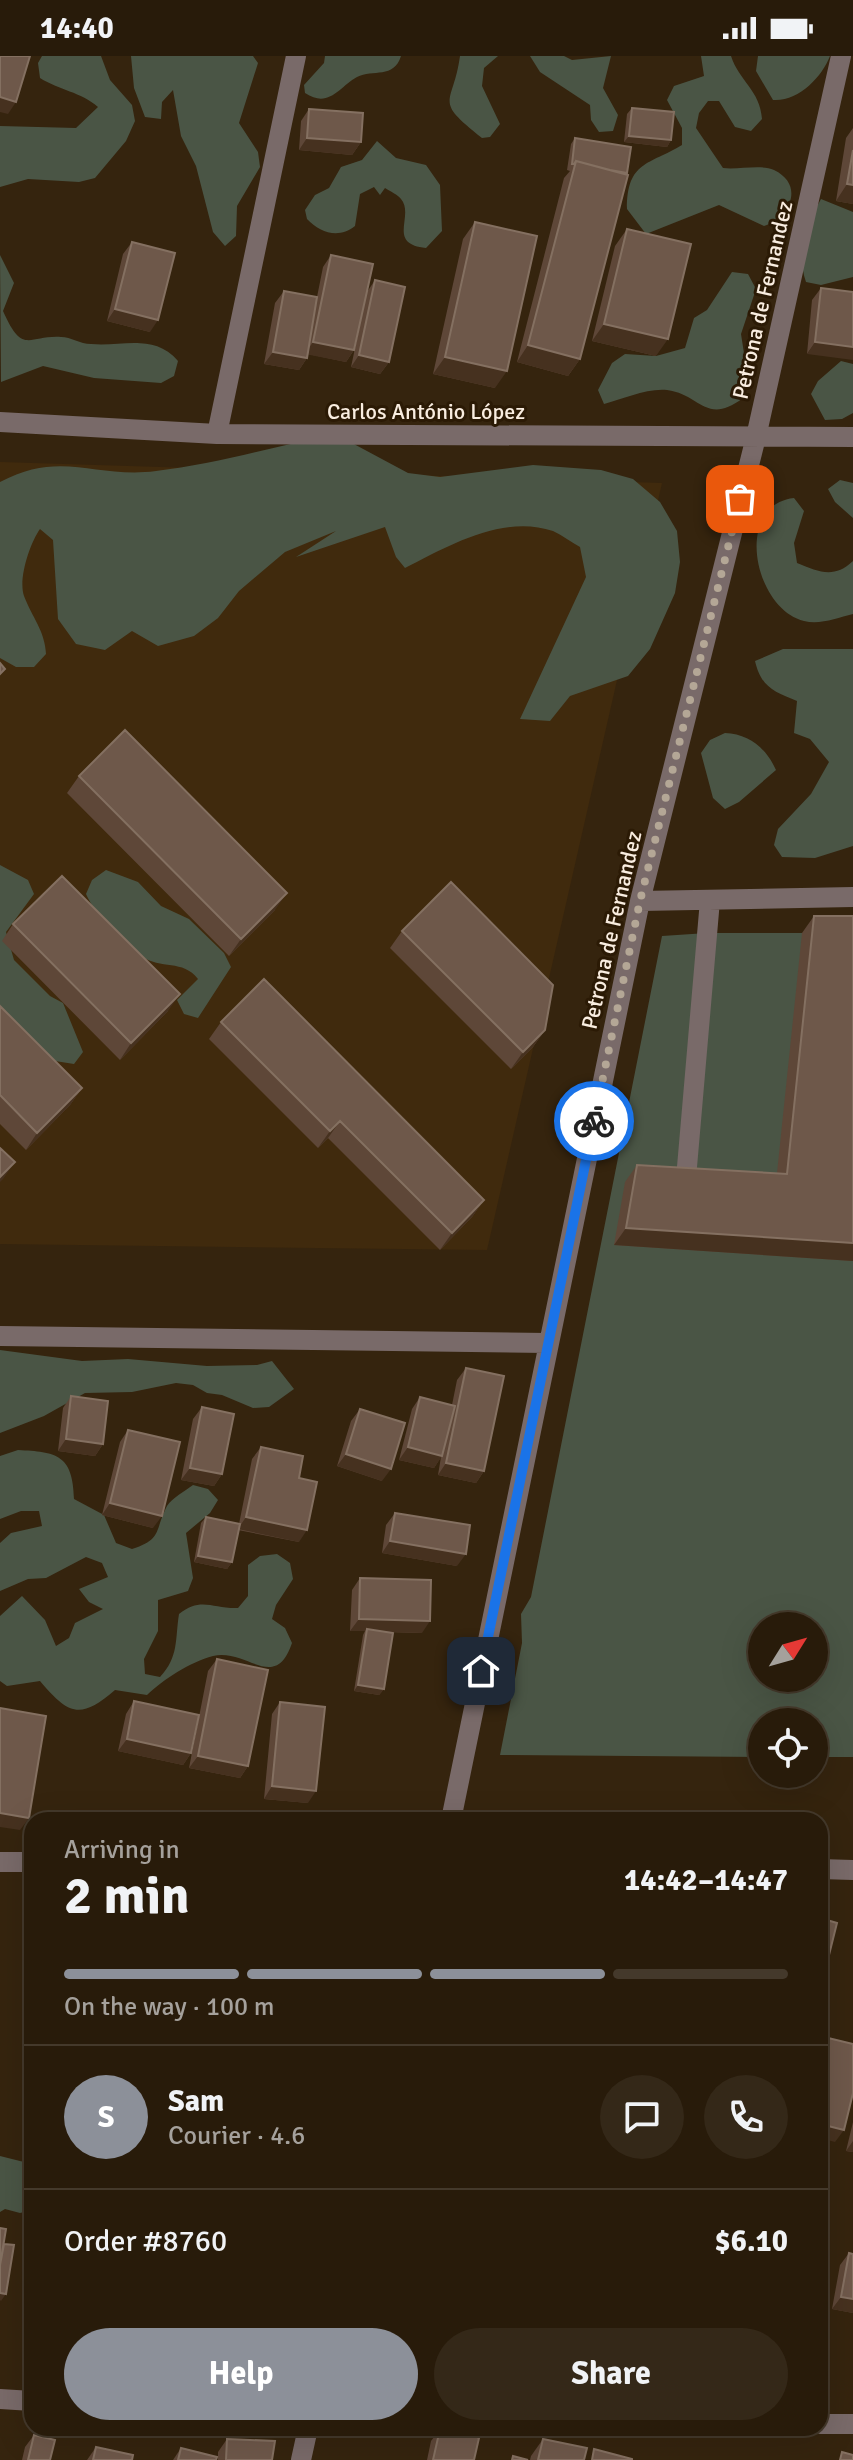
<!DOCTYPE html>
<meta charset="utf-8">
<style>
body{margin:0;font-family:Signika,sans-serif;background:#342818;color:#f1f3f6;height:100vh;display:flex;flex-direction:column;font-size:30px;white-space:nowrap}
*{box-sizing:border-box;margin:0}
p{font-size:26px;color:#a5a19c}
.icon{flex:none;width:44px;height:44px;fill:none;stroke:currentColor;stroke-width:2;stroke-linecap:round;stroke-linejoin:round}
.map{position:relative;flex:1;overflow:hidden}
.drawer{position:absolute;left:24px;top:1756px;width:804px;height:624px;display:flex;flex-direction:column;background:#281b0a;border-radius:24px;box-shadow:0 8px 32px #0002,0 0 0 2px #44392b}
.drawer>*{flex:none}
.needle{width:52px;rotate:53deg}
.tools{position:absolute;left:748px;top:1556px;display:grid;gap:16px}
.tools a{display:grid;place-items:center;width:80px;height:80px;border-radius:50%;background:#281b0a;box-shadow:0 8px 32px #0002,0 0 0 2px #44392b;font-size:40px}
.pin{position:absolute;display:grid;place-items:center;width:68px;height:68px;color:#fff;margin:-34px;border-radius:16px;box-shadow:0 4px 12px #0006}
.courier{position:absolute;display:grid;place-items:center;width:80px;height:80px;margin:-40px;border:6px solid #1a73e8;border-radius:50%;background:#fff;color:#222;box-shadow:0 2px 10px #0007}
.head em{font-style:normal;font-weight:700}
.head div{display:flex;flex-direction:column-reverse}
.head{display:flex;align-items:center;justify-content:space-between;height:136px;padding:0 40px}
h1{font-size:52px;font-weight:700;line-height:60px}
.bar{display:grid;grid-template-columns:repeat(4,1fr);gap:12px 8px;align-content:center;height:96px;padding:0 40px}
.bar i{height:10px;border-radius:6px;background:#44392b}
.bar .selected{background:#8c9099}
.bar p{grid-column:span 4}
.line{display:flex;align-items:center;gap:20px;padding:0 40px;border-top:2px solid #44392b}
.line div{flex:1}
.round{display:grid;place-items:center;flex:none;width:84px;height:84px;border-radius:42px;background:#342818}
.primary-button{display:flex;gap:16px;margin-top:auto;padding:16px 40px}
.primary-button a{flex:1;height:92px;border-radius:48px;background:#8c9099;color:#fff;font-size:32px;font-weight:700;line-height:92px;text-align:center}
.primary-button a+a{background:#342818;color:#f1f3f6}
.status{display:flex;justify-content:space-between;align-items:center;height:56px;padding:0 40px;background:#281b0a;direction:ltr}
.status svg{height:22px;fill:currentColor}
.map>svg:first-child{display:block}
.built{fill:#402a0d}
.green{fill:#4a5545;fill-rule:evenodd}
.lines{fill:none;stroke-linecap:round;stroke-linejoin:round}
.minor{stroke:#796a69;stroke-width:20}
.wall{fill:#5e4738}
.shaded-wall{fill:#46311f}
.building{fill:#6e584a;stroke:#847061;stroke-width:2}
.done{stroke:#b4a796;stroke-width:8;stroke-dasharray:0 14.4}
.route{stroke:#1a73e8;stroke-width:10}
.labels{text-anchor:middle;stroke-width:6;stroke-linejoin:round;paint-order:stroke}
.street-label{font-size:22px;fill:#f9ede0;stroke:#2b1a05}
</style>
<div class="status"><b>14:40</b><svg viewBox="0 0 49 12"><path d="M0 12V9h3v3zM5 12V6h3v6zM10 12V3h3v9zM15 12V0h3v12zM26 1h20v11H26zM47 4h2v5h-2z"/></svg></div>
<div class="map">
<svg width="853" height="2404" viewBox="0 0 853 2404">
<rect width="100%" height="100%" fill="#35240e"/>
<path class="built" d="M0,406L662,427L487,1194L0,1188Z"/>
<path class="green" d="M42,0H101L110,24L132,49L135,65L126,85L95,122L79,126L28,123L0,131V70L76,72L98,51C81,36 59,34 40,22L38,7Z
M131,0H253L258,7L239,67L258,96L260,111L237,150L236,180L225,190L213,176L196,110L181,80L173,34L162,46L161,63L145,61L134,32Z
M325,0H401C394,23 373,13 357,21C339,31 329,53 305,37L304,29L324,7Z
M460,0H498L484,12L482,30L500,68L490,81L482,82C432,42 453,51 460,0Z
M530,0H564L572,4L611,0L603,32L618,59L613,75L599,76L591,64L590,49L540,16Z
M701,0H731C739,25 760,34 762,63L751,75L735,71L719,45H708L699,57L696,72L723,112C738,114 761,108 774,114C805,129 790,161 764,170L719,149L646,178L627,153C627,105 649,109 682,89V72L667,44L674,30L704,20Z
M758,0H830C822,21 798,46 773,44L756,15Z
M377,85L396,102L426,109L440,129L442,175L426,192C386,188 415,160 401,143C398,139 390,135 385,132L380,139L374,131L360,138L355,170C339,183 320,177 307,163L305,154L315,139L329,132L341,111L362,104Z
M821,143L853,156V221L821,229L806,226C796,197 807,168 821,143Z
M0,199L14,227L3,255C23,300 28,279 61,281C71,281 80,288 91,288C122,291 154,277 178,305L174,320L161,327L94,322L43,310L1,326Z
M732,216L748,218L756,233L741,278L746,310L743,342C706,370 700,338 667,334C647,332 623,343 604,348L598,334L612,307L625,298L656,300L685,292L694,262L707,254Z
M841,305L853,308V357L842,363L825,364L811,338L818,325Z
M318,382L352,387L408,417L440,421L533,409L601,414L633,423L660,446L677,475L680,506L675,537L650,593L628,620L570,640L550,665L520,663L586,521L580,491C571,486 562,479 553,475C503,458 448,490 405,512L396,501L385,471L296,501L336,475L285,496L239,535L218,562L194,580L158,590L132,575L105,594L76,588L58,563L53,484L40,473C30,487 18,523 24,540C32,561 45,575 46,598L34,611H16L0,602V426C61,393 96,423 156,415C210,409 265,393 318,382Z
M840,424L853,427V462L835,446L828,433Z
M794,442L804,455L794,487L797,507C819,516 834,523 853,505V558C837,562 820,569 804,565C754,553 733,449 794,442Z
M783,593H853V790L815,802L782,801L774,789L778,773L811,738L829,706L810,683L794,677L797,645C774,636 761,631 755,605Z
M725,677C749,678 766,692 776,714L739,746L725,753L713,742L701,697L710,684Z
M0,809L28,824L34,838L6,876L14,904L50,940L63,947L83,996L74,1008L55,1005L0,959Z
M106,814L138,826L161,850L189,863L224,897L231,911L198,962L184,958L177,944L198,923C183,903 161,914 141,900C121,887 96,860 86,838L92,824Z
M707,877H853V1701H814V1666H762V1701L500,1699L522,1587L521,1558L531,1541L662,880ZM762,1570H814V1622H762Z
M0,1294L82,1305L128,1303L207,1310L257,1309L272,1305L294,1333L269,1351L253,1352L222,1339L207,1337L193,1329L176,1327L132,1336L85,1337L44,1360L0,1377Z
M18,1394C56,1396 73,1398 74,1443L104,1459L116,1487L132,1493C163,1483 154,1475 167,1450C172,1442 185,1435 193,1429L208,1433L218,1444L210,1457L186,1477L193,1522L188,1535L158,1544V1575L144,1603L145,1618L160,1621C179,1601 175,1583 179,1558C201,1540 213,1553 238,1552L248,1540V1509L260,1500L277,1498L290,1507L293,1523L276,1549L272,1563L285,1572L292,1587C275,1637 247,1592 213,1600C190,1606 164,1623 147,1639L115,1634C80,1664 69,1659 40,1625L7,1630L0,1625V1560L22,1540L45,1564L56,1590L69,1582L75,1567L103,1553L89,1546L79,1533L108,1521L102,1507L86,1501L46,1522L28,1523L0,1535V1487L11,1477L42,1470L39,1455H21L0,1463V1400Z
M0,2100L32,2108V2154L20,2157L5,2153L0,2156Z"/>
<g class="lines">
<path class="minor" d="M0,366L217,378L853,381
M217,378L296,0
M640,845L853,841
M687,1111L710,844
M0,1280L547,1287
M451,1764L640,845L756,381L841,0
M0,1806H32
M820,1813L853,1814
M0,2343L32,2345
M820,2368H853
M301,2404L308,2372"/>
</g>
<path class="wall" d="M632,52L671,84L667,91L624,86L627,58Z
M309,53L361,86L352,99L299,94L301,65Z
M853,72V148L836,145L846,82Z
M575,82L626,118L580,303L568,320L517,306L564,122L570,115L567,114L571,88Z
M475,166L495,332L433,318L463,183Z
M627,173L656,300L592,285L615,190Z
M132,186L150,276L107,265L123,198Z
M331,199L354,294L346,306L308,298L307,302L299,314L264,308L275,247L284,235L317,241L323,211Z
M375,224L389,306L380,318L351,311L367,236Z
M821,232L853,236L807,298L812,244Z
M79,720L275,854L229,900L67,737Z
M814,860H853V1205L614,1189L625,1126L637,1109L777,1117L802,877Z
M13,868L168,955L120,1004L2,885Z
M402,875L545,974L533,991L511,1013L390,892Z
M0,950L82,1032L70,1049L26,1094L0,1068Z
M221,966L484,1144L472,1161L440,1194L328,1082L318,1092L209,983Z
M466,1312L484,1415L476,1427L438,1419L441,1401L434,1412L399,1404L412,1353L420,1341L452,1349L457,1324Z
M71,1340L103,1388L95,1400L58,1395L63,1352Z
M202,1351L222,1418L214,1430L181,1424L193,1363Z
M360,1353L382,1425L337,1410L351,1365Z
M128,1374L153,1472L102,1459L120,1386Z
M261,1391L299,1422V1486L238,1474L232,1506L227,1513L194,1506L201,1467L206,1461L239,1468L252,1403Z
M395,1457L457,1510L382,1497L386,1469Z
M360,1522L422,1577L386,1576L384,1633L379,1639L354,1635L363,1579L365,1575H350L352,1534Z
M217,1603L248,1710L240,1722L189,1712L208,1615Z
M134,1645L191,1697L183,1709L118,1695L126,1658Z
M280,1646L308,1747L264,1743L272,1658Z
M853,2066V2096L846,2095Z
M849,2197L853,2257L832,2253L840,2209Z
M32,2201V2229H27Z
M440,2373L474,2404H427L431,2385Z
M34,2379L50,2404H22L25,2391Z
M227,2383L272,2404H218V2396Z
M543,2383L584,2404H530L531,2400Z
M96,2391L132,2404H87Z
M181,2392L216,2404H173Z"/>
<path class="shaded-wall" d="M0,41L16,46L8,58L0,56Z
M629,80L671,84L667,91L624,86Z
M307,82L361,86L352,99L299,94Z
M847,128L853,129V148L836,145Z
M115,253L158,264L150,276L107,265Z
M604,268L668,283L656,300L592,285Z
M313,286L354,294L346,306L305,298Z
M815,286L853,291V304L807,298Z
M528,289L580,303L568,320L517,306Z
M273,296L307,302L299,314L264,308Z
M359,299L389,306L380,318L351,311Z
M445,301L507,315L495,332L433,318Z
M287,837L275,854L229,900L241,883Z
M180,938L168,955L120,1004L131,987Z
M545,974L533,991L511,1013L523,996Z
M82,1032L70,1049L26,1094L37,1077Z
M340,1065L328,1082L318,1092L330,1075Z
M15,1106L3,1123L0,1126V1121Z
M484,1144L472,1161L440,1194L452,1177Z
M626,1172L853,1187V1205L614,1189Z
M66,1383L103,1388L95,1400L58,1395Z
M408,1391L442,1400L434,1412L399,1404Z
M346,1398L391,1413L382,1425L337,1410Z
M446,1407L484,1415L476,1427L438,1419Z
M190,1412L222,1418L214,1430L181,1424Z
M110,1447L162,1460L153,1472L102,1459Z
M246,1461L307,1474L299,1486L238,1473Z
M390,1485L466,1498L457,1510L382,1497Z
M198,1500L232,1506L227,1513L194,1506Z
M359,1563L430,1565L422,1577L367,1575V1573L365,1575H350Z
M358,1629L384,1633L379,1639L354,1635Z
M127,1683L191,1697L183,1709L118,1695Z
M198,1700L248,1710L240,1722L189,1712Z
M272,1730L316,1735L308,1747L264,1743Z
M0,1757L29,1762L20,1774L0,1771Z
M820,2068L844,2074L835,2086L820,2082Z
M853,2085V2096L846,2095Z
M0,2237L6,2238L1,2245L0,2244Z
M841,2241L853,2243V2257L832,2253Z"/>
<path class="building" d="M0,0H30L16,46L0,41Z
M632,52L674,56L671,84L629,80Z
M309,53L363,57L361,86L307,82Z
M575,82L631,91L627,117L610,114L576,105L574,108H572Z
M853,94V129L847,128Z
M576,105L628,119L580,303L528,289Z
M475,166L537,180L507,315L445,301Z
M627,173L691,188L668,283L604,268Z
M132,186L175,197L158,264L115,253Z
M331,199L373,208L354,294L313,286Z
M375,224L405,231L389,306L359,299Z
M821,232L853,236V291L815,286Z
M284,235L317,241L307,302L273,296Z
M0,607L5,613L0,618Z
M125,674L287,837L241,883L79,720Z
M62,820L180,938L131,987L13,868Z
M451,826L553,929L545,974L523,996L402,875Z
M814,860H853V1187L626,1172L637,1109L787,1118Z
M264,923L484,1144L452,1177L340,1065L330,1075L221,966Z
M0,950L82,1032L37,1077L0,1039Z
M0,1092L15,1106L0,1121Z
M466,1312L504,1320L484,1415L446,1407Z
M71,1340L108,1345L103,1388L66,1383Z
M420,1341L455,1350L442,1400L408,1391Z
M202,1351L234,1358L222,1418L190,1412Z
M360,1353L405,1367L391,1413L346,1398Z
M128,1374L180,1386L162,1460L110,1447Z
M261,1391L303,1400L299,1422L317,1426L307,1474L246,1461Z
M395,1457L470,1469L466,1498L390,1485Z
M206,1461L240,1468L232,1506L198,1500Z
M360,1522L431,1524L430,1565L359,1563Z
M367,1573L393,1577L384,1633L358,1629Z
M217,1603L268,1614L248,1710L198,1700Z
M134,1645L199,1659L191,1697L127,1683Z
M280,1646L325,1651L316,1735L272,1730Z
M0,1652L46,1660L29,1762L0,1757Z
M820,1862L837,1867L820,1935Z
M820,1980L853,1988V2037L844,2074L820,2068Z
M820,2142L826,2144L820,2170Z
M0,2172L6,2173L0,2209Z
M4,2188L14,2189L6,2238L0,2237V2209Z
M849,2197L853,2198V2243L841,2241Z
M440,2373H461L479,2382L474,2404H433Z
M34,2379L55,2384L50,2404H28Z
M227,2383L275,2385L272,2404H226Z
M543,2383L587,2392L584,2404H538Z
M96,2391L133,2399L132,2404H93Z
M181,2392L217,2401L216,2404H178Z
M594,2393L632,2403V2404H592Z
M842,2396L853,2399V2404H840Z
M513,2400L528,2404H512Z"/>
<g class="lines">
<path class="done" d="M594,1065L640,845L740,443"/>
<path class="route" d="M481,1615L594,1065"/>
</g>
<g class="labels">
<g class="street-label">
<text transform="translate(762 244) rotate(-77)" y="8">Petrona de Fernandez</text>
<text x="426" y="363">Carlos António López</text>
<text transform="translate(611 874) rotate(-77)" y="8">Petrona de Fernandez</text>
</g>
</g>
</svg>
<div class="tools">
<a><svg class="needle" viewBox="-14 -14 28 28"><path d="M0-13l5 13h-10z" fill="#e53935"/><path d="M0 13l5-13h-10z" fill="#a5a19c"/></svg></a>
<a><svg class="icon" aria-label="locate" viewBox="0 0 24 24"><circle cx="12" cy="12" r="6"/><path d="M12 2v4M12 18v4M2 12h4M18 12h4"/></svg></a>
</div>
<div class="pin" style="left:740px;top:443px;background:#ea580c"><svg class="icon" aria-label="bag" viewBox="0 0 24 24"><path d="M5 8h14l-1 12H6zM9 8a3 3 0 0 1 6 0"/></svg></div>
<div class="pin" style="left:481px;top:1615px;background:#1f2937"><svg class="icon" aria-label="home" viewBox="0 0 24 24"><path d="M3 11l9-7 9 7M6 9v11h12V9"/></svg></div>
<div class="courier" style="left:594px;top:1065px"><svg class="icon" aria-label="bike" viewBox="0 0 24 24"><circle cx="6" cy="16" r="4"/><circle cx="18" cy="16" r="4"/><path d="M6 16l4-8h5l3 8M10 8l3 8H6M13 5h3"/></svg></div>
<section class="drawer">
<div class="head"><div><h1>2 min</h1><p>Arriving in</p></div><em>14:42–14:47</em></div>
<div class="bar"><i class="selected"></i><i class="selected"></i><i class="selected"></i><i></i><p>On the way · 100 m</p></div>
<div class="line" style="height:144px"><b class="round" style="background:#8c9099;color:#fff">S</b><div><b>Sam</b><p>Courier · 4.6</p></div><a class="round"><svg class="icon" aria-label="chat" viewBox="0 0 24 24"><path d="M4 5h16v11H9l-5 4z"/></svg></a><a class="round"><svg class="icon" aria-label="phone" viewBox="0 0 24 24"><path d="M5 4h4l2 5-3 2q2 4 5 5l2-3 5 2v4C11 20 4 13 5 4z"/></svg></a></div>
<div class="line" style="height:104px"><div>Order #8760</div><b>$6.10</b></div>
<div class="primary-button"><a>Help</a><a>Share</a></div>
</section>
</div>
